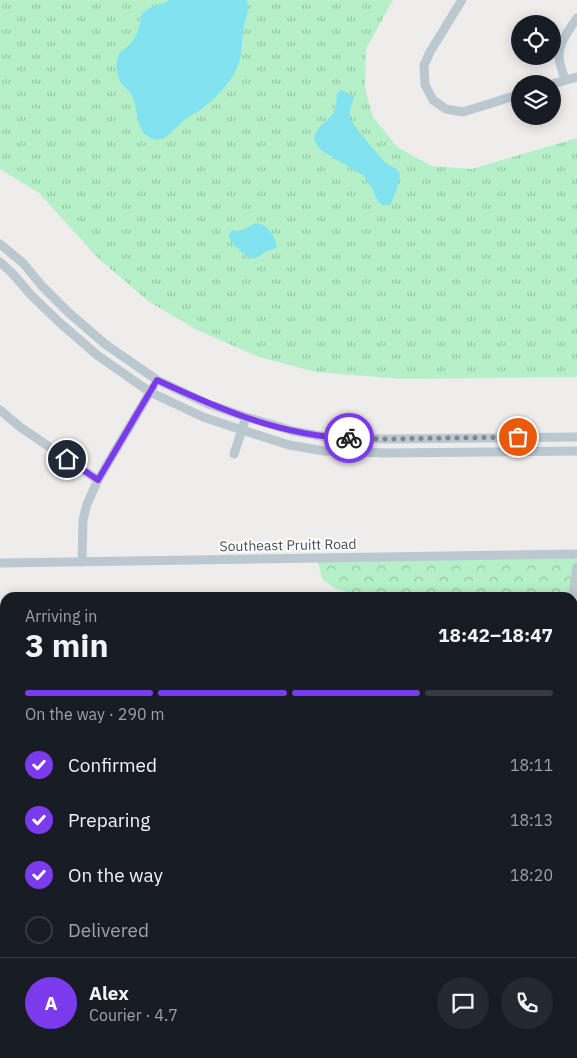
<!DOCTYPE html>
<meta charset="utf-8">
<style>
body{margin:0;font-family:"IBM Plex Sans",sans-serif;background:#242831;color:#f1f3f6;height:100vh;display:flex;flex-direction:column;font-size:19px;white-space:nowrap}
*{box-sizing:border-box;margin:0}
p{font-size:16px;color:#9ea1a6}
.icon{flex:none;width:28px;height:28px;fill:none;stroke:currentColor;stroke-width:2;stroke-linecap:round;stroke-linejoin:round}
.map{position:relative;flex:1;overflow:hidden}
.side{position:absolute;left:0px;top:592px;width:578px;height:466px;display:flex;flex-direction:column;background:#171b24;border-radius:15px 15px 0 0;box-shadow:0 2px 12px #0003}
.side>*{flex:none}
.tools{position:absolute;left:511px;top:15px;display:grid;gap:10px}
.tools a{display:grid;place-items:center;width:50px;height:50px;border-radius:50%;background:#171b24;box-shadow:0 2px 12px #0003;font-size:25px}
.pin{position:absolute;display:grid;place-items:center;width:42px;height:42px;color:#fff;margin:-21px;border:2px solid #fff;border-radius:50%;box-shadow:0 1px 5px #0007}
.courier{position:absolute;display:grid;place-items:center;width:50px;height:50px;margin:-25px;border:4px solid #7c3aed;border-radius:50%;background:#fff;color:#222;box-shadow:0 1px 6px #0007}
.headline em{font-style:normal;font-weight:700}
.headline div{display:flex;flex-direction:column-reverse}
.headline{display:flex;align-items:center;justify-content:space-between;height:85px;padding:0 25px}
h1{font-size:32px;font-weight:700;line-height:38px}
.bar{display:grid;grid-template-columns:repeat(4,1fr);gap:8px 5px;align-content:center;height:60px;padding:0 25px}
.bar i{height:6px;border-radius:4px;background:#363941}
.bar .on{background:#7c3aed}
.bar p{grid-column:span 4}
.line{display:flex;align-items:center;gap:12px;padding:0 25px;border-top:1px solid #363941}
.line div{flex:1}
.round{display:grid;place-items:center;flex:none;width:52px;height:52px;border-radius:26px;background:#242831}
ol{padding:0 25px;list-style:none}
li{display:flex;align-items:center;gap:15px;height:55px}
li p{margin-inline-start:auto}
li .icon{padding:5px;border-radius:50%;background:#7c3aed;color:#fff;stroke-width:4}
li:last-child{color:#9ea1a6}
li i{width:28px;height:28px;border:2px solid #363941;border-radius:50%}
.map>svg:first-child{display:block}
.grass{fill:url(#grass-tufts)}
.forest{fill:url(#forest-crowns)}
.wetland{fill:url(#wetland-marsh)}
.water{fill:#81e2f0}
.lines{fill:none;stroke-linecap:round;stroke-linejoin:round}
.street{stroke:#bcc8d0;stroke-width:9}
.done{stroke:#80888d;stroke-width:5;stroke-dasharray:0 9}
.route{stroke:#7c3aed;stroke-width:6}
.labels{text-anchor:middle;stroke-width:4;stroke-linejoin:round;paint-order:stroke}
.street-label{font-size:14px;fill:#44525a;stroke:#fff}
</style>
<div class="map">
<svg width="577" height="1058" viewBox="0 0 577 1058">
<defs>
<pattern id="grass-tufts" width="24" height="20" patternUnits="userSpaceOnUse" patternTransform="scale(1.25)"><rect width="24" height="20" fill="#b6f0c8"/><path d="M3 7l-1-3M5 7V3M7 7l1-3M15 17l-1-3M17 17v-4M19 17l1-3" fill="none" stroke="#96c5a5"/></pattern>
<pattern id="forest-crowns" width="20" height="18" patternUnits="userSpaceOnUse" patternTransform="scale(1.25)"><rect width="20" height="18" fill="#b6f0c8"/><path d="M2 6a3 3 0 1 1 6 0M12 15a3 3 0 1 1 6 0" fill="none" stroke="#96c5a5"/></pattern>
<pattern id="wetland-marsh" width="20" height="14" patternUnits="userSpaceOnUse" patternTransform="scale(1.25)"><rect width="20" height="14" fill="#b6f0c8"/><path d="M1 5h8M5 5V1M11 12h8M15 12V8" fill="none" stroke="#96c5a5"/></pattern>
</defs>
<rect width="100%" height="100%" fill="#efecec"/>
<path class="grass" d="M0,0H393L366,49L365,88L373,117L397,147L432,166L472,169L577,138V377L403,379L316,372L259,357L195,329L148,301L98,258L39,193L0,169Z"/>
<path class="forest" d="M577,558V862H572V807L574,806L572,798V598L348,597L345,591L336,589L322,579L318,562Z
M0,674L5,677V718L0,724Z
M266,1054H378V1058H264Z"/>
<path class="wetland" d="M573,862H577V997H573Z
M5,955V1009L0,1012V960Z
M0,1045L5,1049V1054H12L19,1058H0Z"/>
<path class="water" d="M169,0H246C251,9 246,16 244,25C241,40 243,57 236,70C228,86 214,100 200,110C196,113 191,115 187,118C175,126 164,149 146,135C136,127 138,107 132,96C130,91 125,88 122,84C115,74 115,63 120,52C132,45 137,36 140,23C140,19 141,15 144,12C150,5 162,6 169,0Z
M341,90L353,96L354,97C352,103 349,111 350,117C351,124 380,157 386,163C390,166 397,168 399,172C402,177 393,201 390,205H383L378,202L373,190L363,175L327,154L320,149L314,140C315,126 330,121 335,110C337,105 336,98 337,93Z
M256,223C269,226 274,234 277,247C274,250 271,249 267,251C262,253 259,259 252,258C246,257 230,243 229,237C229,233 230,233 232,230C242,233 247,227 256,223Z
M5,881V938L0,940V883Z
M5,1009V1049L0,1045V1012Z
M12,1054H127L129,1056V1058H19Z"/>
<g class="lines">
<path class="street" d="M462,0L430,52L424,65L425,85L433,100L446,109L463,112L520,94
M565,80C563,72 559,64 559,55C559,42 570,29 577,18
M552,84L577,77
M0,244L23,263L42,286L68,312L105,344L157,380L208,404L243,416L293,431L326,437L386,439L577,437
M0,262L12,273L31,295L59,322L97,355L150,392L203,417L239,429L289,445L324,451L386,453L577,451
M0,410L20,427L98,480
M234,454L246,417
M82,562L83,520L87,504L98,480L153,387
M0,563L577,554
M572,602L577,567
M572,735L577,750
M0,806L5,804
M572,1019L577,1017
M235,1058L238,1054
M536,1058L538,1054"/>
</g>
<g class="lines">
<path class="done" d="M349,438L386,439L518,437"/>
<path class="route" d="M67,459L98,480L157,380C217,408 281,436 349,438"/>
</g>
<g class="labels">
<g class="street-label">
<text transform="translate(288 545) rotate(-1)" y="5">Southeast Pruitt Road</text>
</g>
</g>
</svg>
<div class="tools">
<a><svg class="icon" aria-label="locate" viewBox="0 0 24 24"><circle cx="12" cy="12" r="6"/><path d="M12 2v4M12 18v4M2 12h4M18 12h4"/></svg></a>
<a><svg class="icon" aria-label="layers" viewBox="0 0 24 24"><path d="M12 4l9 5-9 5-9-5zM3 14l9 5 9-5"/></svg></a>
</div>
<div class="pin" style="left:518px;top:437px;background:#ea580c"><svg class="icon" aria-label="bag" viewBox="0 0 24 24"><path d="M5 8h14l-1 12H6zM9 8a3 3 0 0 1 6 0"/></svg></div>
<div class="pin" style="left:67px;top:459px;background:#1f2937"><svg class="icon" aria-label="home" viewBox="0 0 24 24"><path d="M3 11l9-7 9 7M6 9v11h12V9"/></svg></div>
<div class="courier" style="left:349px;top:438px"><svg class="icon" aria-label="bike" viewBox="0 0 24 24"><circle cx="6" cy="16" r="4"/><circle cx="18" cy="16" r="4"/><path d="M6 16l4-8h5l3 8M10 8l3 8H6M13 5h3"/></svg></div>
<section class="side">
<div class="headline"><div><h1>3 min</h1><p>Arriving in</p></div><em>18:42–18:47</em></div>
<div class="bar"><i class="on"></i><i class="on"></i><i class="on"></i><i></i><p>On the way · 290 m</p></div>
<ol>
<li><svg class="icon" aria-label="check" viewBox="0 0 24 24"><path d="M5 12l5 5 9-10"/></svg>Confirmed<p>18:11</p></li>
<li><svg class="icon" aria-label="check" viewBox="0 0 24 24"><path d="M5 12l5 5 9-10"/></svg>Preparing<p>18:13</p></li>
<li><svg class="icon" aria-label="check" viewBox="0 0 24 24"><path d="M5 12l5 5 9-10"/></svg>On the way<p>18:20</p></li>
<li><i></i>Delivered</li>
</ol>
<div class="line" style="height:90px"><b class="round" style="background:#7c3aed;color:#fff">A</b><div><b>Alex</b><p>Courier · 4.7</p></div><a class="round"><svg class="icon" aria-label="chat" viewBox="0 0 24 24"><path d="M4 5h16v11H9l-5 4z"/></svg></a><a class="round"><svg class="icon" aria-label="phone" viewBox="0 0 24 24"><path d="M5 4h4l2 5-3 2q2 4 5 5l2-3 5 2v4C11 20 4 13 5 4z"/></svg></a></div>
</section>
</div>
